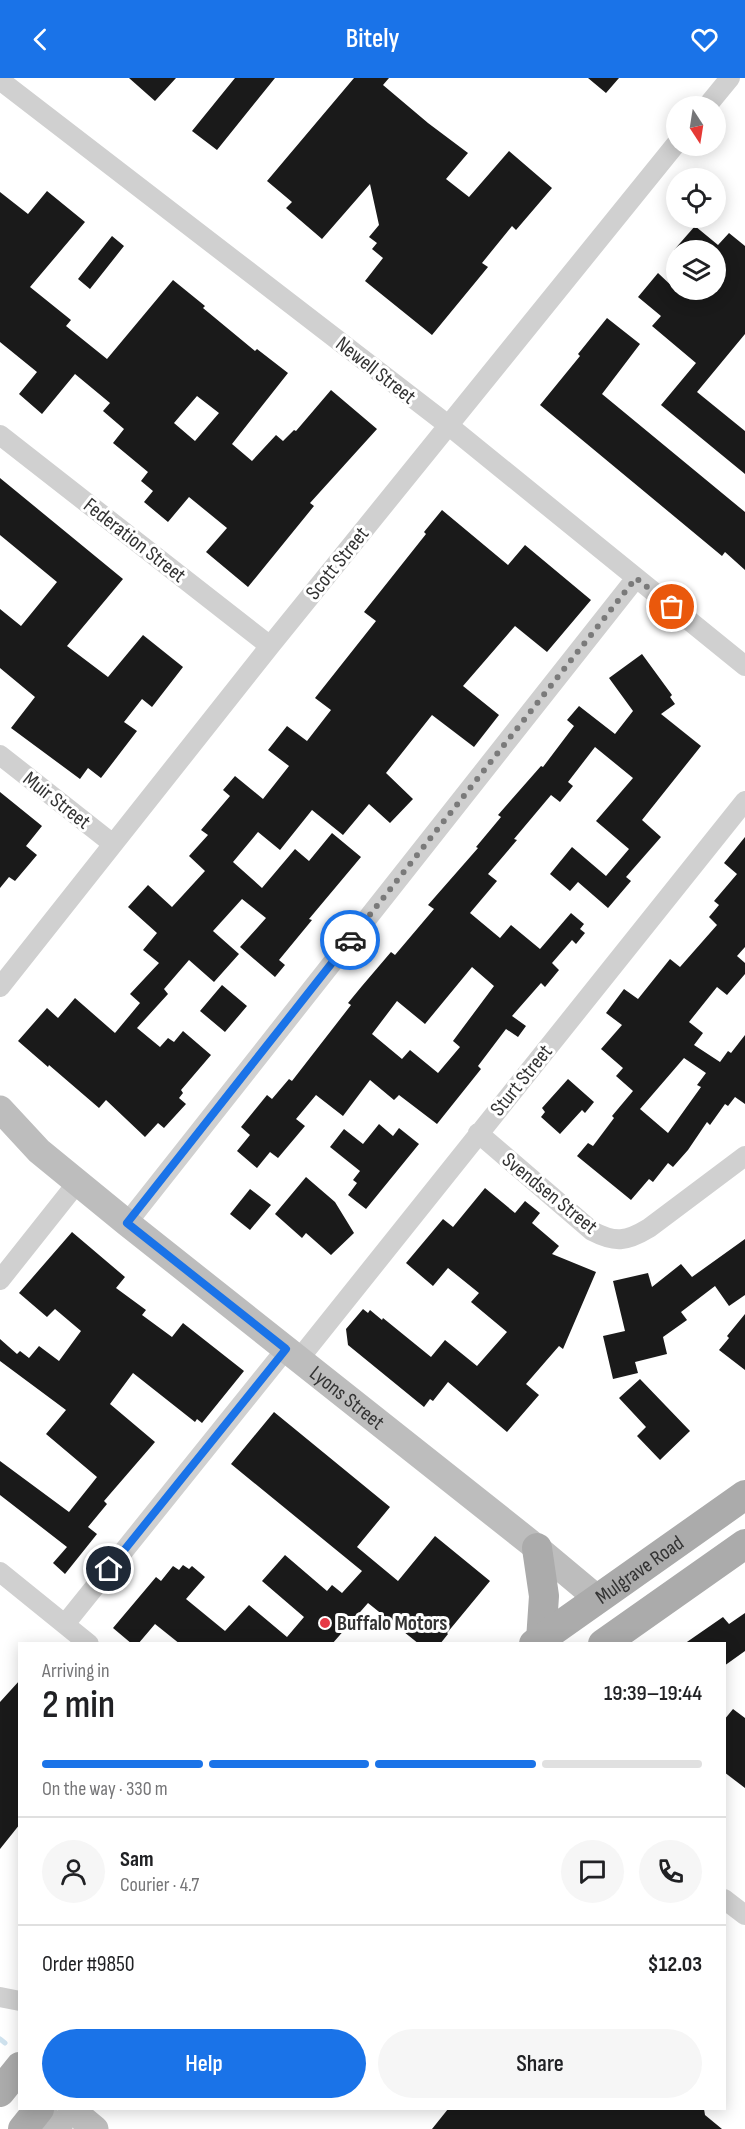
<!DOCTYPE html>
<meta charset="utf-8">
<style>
body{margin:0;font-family:"Sofia Sans Condensed",sans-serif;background:#f6f6f6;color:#202124;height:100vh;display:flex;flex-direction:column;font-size:22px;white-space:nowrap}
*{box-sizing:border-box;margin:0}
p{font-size:20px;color:#757577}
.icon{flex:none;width:33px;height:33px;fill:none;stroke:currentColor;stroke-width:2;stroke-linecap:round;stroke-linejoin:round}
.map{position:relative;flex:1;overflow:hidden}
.side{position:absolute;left:18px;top:1564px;width:708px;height:468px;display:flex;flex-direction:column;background:#fff;border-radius:0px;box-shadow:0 3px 15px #0003}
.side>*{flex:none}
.needle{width:39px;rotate:168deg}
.tools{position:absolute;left:666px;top:18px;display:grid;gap:12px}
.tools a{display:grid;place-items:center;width:60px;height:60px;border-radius:50%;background:#fff;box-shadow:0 3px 15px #0003;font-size:30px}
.pin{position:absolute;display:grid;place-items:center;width:51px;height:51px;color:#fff;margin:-26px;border:3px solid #fff;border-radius:50%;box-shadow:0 2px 6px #0007}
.courier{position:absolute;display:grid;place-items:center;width:60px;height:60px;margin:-30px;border:4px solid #1a73e8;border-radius:50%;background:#fff;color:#222;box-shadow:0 2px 8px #0007}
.headline em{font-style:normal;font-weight:600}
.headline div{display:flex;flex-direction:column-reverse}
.headline{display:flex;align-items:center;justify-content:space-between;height:102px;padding:0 24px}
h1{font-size:39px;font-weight:600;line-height:45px}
.bar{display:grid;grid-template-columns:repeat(4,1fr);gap:9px 6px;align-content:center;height:72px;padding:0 24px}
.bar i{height:8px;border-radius:4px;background:#e0e0e0}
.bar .on{background:#1a73e8}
.bar p{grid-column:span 4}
.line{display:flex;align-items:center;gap:15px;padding:0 24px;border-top:2px solid #e0e0e0}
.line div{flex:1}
.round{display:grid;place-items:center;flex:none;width:63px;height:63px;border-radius:32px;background:#f6f6f6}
.action{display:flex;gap:12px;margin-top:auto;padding:12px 24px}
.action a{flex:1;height:69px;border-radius:36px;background:#1a73e8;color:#fff;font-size:24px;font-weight:600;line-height:69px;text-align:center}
.action a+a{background:#f6f6f6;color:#202124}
header{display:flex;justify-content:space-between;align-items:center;height:78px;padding:0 24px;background:#1a73e8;color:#fff;font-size:27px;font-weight:600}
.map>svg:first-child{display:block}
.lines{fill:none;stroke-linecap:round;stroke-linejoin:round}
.stream{stroke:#cfe2ee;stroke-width:5}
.building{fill:#1a1a1a;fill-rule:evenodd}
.street{stroke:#d0d0d0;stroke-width:20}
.secondary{stroke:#bdbdbd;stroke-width:27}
.primary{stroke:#ababab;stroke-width:30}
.done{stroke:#7a7a7a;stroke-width:6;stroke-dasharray:0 10.8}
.route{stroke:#1a73e8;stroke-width:8}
.poi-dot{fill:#e63946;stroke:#fff;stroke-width:2}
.labels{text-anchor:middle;stroke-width:6;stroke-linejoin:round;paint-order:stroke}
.street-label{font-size:21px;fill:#333;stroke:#fff}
.poi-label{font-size:21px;font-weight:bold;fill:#333;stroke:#fff;text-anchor:start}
</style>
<header><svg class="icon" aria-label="back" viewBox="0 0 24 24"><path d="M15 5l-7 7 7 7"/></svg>Bitely<svg class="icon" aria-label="heart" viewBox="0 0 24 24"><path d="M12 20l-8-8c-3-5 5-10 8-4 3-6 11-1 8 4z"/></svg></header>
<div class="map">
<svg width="745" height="2051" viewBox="0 0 745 2051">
<rect width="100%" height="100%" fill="#fff"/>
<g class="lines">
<path class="stream" d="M0,1961L5,1965"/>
</g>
<path class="building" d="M129,0H176L155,23Z
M235,0H275L217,72L192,53Z
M354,0H389L383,7L428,45L468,75L446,101L469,119L509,73L552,110L516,152L512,148L482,185L488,189L432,257L365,203L383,180L372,171L377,165L369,159L379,147L370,106L322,161L286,130L292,124L267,103Z
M588,0H619L606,15Z
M47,113L85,144L30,209L71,242L66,248L107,281L173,202L205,228L203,230L255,273L257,271L288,295L232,366L252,383L276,357L283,363L294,352L296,353L331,312L377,351L310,425L314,428L248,509L206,474L227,450L189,419L168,444L144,424L153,413L141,403L148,394L113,365L124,351L103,333L110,325L75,296L42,336L19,316L37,294L0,264V114L28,136ZM197,318L219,335L195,363L174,345Z
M695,148L718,167L729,155L745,168V256L697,314L745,353V396L661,327L696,285L652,248L661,238L638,219L658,195L676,212H716V172H674Z
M112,158L124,168L90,211L78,201Z
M607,240L640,266L602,316L745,434V492L725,474L722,478L540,327L580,278L578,276Z
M0,400L123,501L67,568L108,599L143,557L183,589L152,629L142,621L124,644L137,653L101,700L88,690L80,701L11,650L35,619L0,590V531L21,548L57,504L0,457Z
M442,432L508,487L525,467L591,522L547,574L515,548L463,608L499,637L474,669L432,637L386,695L413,721L390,745L369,726L343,757L312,732L280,772L258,754L233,784L262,810L295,771L309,783L332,755L361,779L309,841L312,842L279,882L285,887L275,899L240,869L266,840L242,821L213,853L239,876L214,904L189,882L164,911L168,916L137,950L160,969L168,960L174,964L183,953L211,977L181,1012L183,1015L179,1020L186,1026L164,1050L158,1045L145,1059L106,1022L99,1030L49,987L48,989L18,963L47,930L58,940L75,920L115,955L140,925L130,916L159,885L143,872L157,855L128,829L148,807L172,829L205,793L189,778L208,757L201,752L230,718L223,712L235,698L263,721L289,688L268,672L287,648L307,663L331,632L315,620L376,543L364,534L426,456L424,454Z
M642,576L672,617L670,619L675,626L661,636L701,668L642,742L661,759L626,799L631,803L608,830L578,804L570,813L550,796L572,769L606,798L629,771L596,743L633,700L595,669L568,704L573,708L560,724L551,717L514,761L517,762L488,796L497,803L470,835L500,860L511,847L540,871L571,835L584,846L580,851L585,855L576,866L572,862L552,885L559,892L545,909L541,905L512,938L526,948L518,959L506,951L478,988L481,991L437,1046L399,1017L394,1022L370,1002L343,1038L316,1017L296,1041L305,1048L278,1080L270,1074L257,1090L237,1073L250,1057L241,1049L267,1017L272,1021L289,1001L292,1003L351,927L348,925L362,908L391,874L395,877L434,831L428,827L478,770L476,769L501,739L498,737L541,688L543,689L574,648L567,642L579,628L615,656L633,633L609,600ZM472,889L494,908L453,963L460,969L438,995L410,972L402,981L372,956L397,923L425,946Z
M0,714L42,748L26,768L37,777L15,803L9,799L0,810Z
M745,759V869L737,878L745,885V896L727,917L717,909L689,944L703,955L694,967L720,984L728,973L731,975L745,957V1026L735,1019L728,1028L725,1026L710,1047L707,1044L688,1072L673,1089L668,1085L653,1104L649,1101L631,1122L577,1078L588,1065L593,1068L614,1040L612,1038L633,1013L616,998L623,990L601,971L622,947L606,935L624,911L638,921L670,881L680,889L717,847L709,839L719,827L714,823L737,796L724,785ZM684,980L706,995L697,1007L701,1009L668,1055L640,1031Z
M222,907L247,928L225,954L200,933Z
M568,1001L594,1024L585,1035L582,1032L560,1056L541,1039L545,1034L542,1030Z
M379,1046L393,1058L399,1050L419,1066L366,1131L348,1117L357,1105L353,1102L360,1093L330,1069L344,1051L363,1066Z
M306,1099L335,1124L354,1155L331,1177L306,1155L302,1160L275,1136Z
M485,1110L515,1135L525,1123L540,1135L532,1145L559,1168L552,1176L596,1194L563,1271L559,1268L526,1306L539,1317L507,1354L448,1304L433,1323L430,1321L424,1329L348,1267L346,1251L363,1231L368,1235L370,1232L382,1242L383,1240L431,1279L445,1262L477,1288L507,1254L471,1224L479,1215L448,1190L433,1208L406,1185L443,1141L453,1149Z
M250,1111L271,1127L250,1152L230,1136Z
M72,1154L125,1199L116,1210L146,1232L142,1237L172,1259L183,1245L244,1293L202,1345L197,1341L195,1344L133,1295L110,1326L155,1364L104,1423L107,1426L88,1449L97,1456L65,1496L53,1485L67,1469L0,1417V1383L69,1434L97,1399L46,1356L66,1332L0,1283V1261L17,1276L20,1273L29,1280L39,1268L59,1283L81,1253L55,1231L47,1239L19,1215Z
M745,1161V1217L729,1228L715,1208L681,1234L687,1242L663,1259L667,1276L635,1284L638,1295L613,1301L603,1258L625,1253L613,1203L648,1195L652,1209L681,1186L692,1199Z
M745,1236V1292L719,1272L729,1260L727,1258Z
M640,1301L690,1353L660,1382L637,1358L646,1349L619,1320Z
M274,1334L390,1429L357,1469L398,1503L435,1458L490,1503L447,1555L448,1556L440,1566H419L368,1525L332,1566H180L155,1546L138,1566H132L113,1550L156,1499L161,1503L173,1488L179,1492L183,1487L189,1491L192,1488L205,1499L186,1521L225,1553L249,1527L287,1559L304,1539L262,1503L285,1477L327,1513L332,1507L342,1515L362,1493L231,1386Z
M745,1535V1573L724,1588V1566H684L723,1539L729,1546Z
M20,1602V1746L0,1771V1624Z
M733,1631L745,1640V1710L724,1694V1642Z
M448,2031H704L705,2037L722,2051H432Z"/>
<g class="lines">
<path class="street" d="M1,3L448,347L745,588
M707,28L730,0
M0,357L270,568
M0,677L113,766
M0,909L270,568L676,66
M478,1055L592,1153C615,1165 626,1164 649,1150L745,1078
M127,1145L636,500
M0,1202L77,1105
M299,1281L745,723
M0,1494L89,1566
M65,1546L286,1271
M724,1821L745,1837
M0,1919L20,1923"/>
<g class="secondary">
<path id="s1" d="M0,1031L39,1073L127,1145L537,1470L598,1521"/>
<path d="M71,2031L95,2051"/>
<path d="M37,2033L59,2051"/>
</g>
<g class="primary">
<path d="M537,1470L544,1518L541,1562"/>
<path id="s2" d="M534,1566L745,1417"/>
<path d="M603,1566L745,1466"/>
<path d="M0,2014L20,1989"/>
<path d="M23,2051L39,2031"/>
</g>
</g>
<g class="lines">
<path class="done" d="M350,862L636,500L672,529"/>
<path class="route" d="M109,1491L286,1271L127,1145L350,862"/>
</g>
<circle class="poi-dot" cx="325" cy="1545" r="6"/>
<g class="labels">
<g class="street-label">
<text transform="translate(376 292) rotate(38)" y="7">Newell Street</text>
<text transform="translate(135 462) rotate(38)" y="7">Federation Street</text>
<text transform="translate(337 485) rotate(-51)" y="7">Scott Street</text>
<text transform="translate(57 722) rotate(38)" y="7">Muir Street</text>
<text transform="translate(521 1002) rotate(-51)" y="7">Sturt Street</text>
<text transform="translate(550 1115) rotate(39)" y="7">Svendsen Street</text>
<text dy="7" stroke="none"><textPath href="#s1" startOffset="452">Lyons Street</textPath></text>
<text dy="7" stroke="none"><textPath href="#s2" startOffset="129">Mulgrave Road</textPath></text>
</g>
<g class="poi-label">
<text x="337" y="1552">Buffalo Motors</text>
</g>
</g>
</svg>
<div class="tools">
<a><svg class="needle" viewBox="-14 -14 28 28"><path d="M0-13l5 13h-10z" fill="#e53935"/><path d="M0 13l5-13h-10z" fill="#757577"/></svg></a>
<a><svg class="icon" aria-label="locate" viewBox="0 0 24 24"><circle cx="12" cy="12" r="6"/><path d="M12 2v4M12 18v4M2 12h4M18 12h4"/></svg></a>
<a><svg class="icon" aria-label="layers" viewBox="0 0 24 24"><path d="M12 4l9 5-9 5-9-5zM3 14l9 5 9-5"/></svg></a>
</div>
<div class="pin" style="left:672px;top:529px;background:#ea580c"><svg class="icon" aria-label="bag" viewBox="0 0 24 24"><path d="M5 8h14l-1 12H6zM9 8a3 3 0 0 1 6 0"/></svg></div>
<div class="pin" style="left:109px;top:1491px;background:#1f2937"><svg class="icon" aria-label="home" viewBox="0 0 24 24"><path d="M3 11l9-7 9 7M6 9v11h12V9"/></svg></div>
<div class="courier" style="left:350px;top:862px"><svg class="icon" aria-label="car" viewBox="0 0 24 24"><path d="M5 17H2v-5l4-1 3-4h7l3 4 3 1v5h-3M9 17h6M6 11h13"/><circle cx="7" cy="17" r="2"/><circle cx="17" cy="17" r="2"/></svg></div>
<section class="side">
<div class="headline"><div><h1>2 min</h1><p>Arriving in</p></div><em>19:39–19:44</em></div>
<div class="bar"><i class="on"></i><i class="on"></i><i class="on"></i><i></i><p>On the way · 330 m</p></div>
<div class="line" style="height:108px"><a class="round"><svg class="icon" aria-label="person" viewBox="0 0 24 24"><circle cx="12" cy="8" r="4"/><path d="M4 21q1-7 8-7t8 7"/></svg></a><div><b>Sam</b><p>Courier · 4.7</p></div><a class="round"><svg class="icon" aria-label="chat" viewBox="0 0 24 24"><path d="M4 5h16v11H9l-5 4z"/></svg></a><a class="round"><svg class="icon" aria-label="phone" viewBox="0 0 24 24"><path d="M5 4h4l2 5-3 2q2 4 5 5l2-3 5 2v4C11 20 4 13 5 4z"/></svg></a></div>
<div class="line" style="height:78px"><div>Order #9850</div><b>$12.03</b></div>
<div class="action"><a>Help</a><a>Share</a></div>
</section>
</div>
